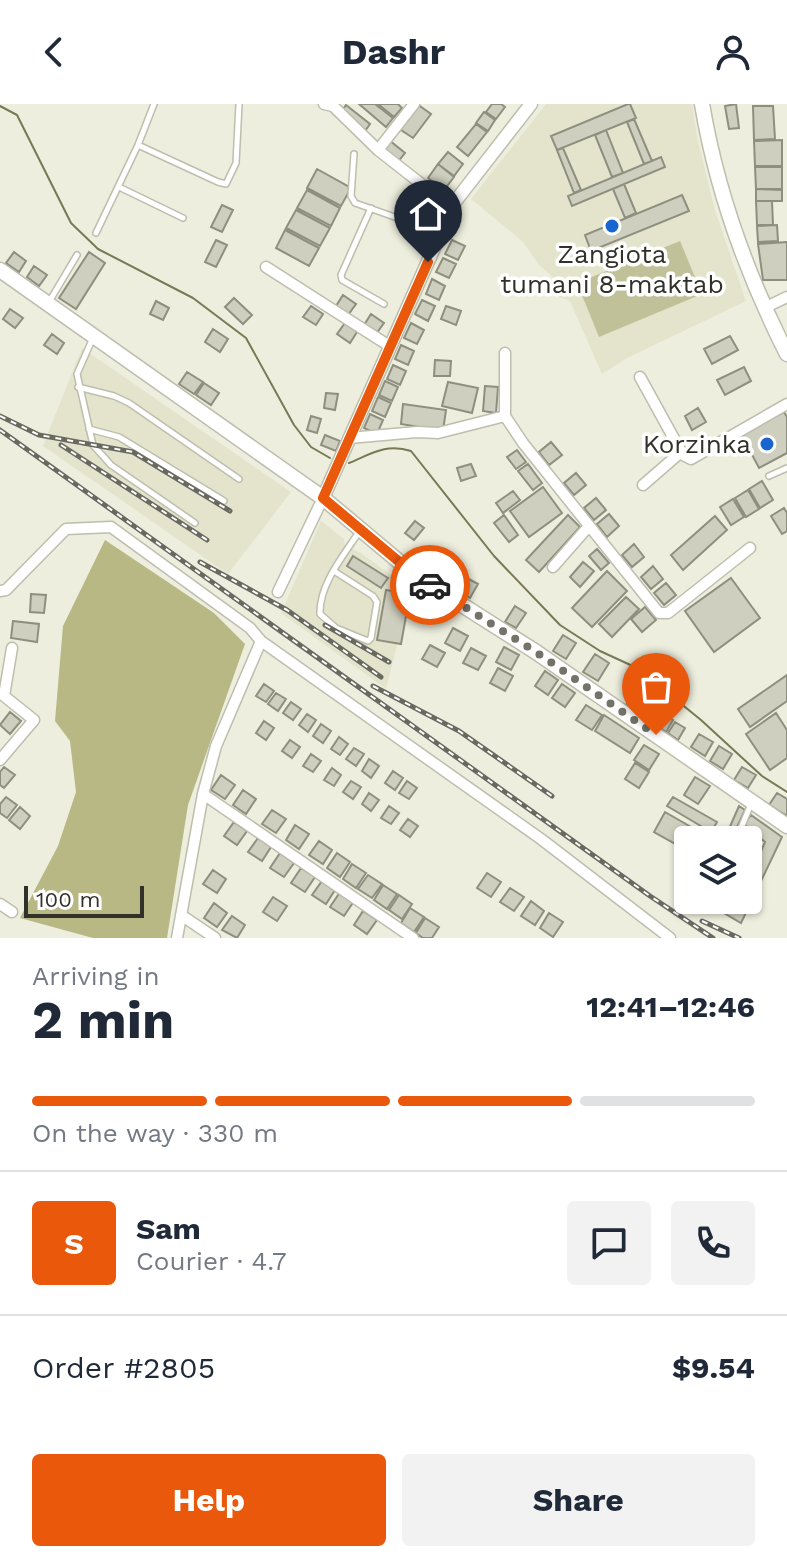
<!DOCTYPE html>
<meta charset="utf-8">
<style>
body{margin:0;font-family:"Work Sans",sans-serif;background:#f2f2f3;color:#1f2937;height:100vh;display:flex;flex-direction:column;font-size:30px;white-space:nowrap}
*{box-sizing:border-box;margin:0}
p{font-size:26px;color:#747a83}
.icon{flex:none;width:44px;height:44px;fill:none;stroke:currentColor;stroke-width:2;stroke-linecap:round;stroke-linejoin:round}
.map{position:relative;height:834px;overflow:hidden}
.details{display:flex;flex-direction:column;background:#fff;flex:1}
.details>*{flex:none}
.fabs{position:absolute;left:674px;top:722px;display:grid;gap:16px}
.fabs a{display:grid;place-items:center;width:88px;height:88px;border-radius:8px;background:#fff;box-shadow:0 2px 6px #0004;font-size:40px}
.scale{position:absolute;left:24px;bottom:20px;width:120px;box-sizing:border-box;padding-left:8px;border:4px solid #31312a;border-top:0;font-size:22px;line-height:28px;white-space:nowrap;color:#31312a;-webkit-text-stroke:6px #fff;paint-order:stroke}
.pin{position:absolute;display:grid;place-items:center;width:68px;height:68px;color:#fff;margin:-82px -34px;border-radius:50% 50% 50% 0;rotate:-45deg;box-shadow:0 0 8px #0007}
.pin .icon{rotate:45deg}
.courier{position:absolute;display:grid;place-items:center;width:80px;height:80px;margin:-40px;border:6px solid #ea580c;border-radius:50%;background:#fff;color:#222;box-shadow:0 2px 10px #0007}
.summary em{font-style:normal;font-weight:700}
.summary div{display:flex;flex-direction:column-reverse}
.summary{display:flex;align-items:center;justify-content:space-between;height:136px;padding:0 32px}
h1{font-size:52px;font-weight:700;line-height:60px}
.bar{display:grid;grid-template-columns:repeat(4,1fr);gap:12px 8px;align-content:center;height:96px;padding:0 32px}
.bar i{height:10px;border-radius:6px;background:#e0e1e3}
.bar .active{background:#ea580c}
.bar p{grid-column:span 4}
.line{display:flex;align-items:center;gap:20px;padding:0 32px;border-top:2px solid #e0e1e3}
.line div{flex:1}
.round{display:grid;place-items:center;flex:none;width:84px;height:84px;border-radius:8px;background:#f2f2f3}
.button{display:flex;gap:16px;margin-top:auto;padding:16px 32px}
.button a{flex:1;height:92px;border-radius:8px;background:#ea580c;color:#fff;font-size:32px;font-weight:700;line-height:92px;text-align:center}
.button a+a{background:#f2f2f3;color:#1f2937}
header{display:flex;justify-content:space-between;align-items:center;height:104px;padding:0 32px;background:#fff;font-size:36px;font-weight:700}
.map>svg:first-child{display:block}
.built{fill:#e4e4cc}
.green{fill:#c0c199}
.forest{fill:#b8b885}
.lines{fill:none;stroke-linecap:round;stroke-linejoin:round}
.stream{stroke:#797954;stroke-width:2}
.building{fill:#cfcfbf;stroke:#8f8f80;stroke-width:2}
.service-casing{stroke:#bdbead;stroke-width:8}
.minor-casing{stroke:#bdbead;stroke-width:13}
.tertiary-casing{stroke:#bdbead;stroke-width:15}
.secondary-casing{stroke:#bdbead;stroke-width:17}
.service{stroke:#fff;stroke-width:5}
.minor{stroke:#fff;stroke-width:10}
.tertiary{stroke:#fff;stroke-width:12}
.secondary{stroke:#fff;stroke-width:14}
.rail-casing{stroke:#696960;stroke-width:5}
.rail{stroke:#fff;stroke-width:2;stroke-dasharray:6;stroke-linecap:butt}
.done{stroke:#737369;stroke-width:8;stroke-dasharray:0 14.4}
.route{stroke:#ea580c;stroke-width:10}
.poi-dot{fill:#1965cf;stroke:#fff;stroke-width:3}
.labels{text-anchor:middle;stroke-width:7;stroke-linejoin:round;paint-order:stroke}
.poi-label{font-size:26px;fill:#31312a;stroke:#fff}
</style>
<header><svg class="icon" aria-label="back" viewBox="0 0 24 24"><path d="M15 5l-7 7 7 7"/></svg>Dashr<svg class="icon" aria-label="person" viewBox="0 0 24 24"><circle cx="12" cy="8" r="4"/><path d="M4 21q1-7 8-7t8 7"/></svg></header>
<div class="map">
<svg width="787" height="834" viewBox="0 0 787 834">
<rect width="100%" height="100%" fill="#edeedd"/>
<path class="built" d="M546,0H692L697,33L715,106L746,197L627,254L602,270L570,197L559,193L551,178L555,175L539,161L523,138L471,95Z
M82,244L291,388L228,470L43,342Z
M321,417L344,435L345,441L361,449L411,486L386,585L281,509Z"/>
<path class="green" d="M680,137L702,190L599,233L577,179Z"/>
<path class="forest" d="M105,436L214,509L245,540L188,701L167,834H93L20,814L58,742L76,688L70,637L55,617L63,522Z"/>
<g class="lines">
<path class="stream" d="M0,2L17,11L71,119L98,145L193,194L246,234L294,321L311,343L330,354
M349,359C371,350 386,339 411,347L494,452L560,521L600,547L637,564L701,616L762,672L787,688"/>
</g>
<path class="building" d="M359,0H375L393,14L386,23Z
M378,0H398L402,4L394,13Z
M417,0L431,10L413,34L398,24Z
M492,0H501L505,3L496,15L486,8Z
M628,0H630L636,14L557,46L551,32Z
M736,0L739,24L729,25L725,2Z
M346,1L370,20L365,27L341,8Z
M753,2H773L775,35L754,36Z
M484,8L495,16L488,27L476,19Z
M634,15L652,57L644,60L627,18Z
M476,20L487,28L468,52L457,43Z
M606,26L623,69L612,73L595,31Z
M389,36L405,49L397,59L381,46Z
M782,36V62H755L754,37Z
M563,44L581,86L574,89L557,46Z
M448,48L463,60L454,72L438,60Z
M661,53L665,63L572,102L568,92Z
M438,60L454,73L444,86L428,74Z
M755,63H782V85H756Z
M317,65L351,84L341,102L307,84Z
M624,80L636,109L625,114L613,85Z
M756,85L782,86V97H756Z
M307,86L340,104L331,122L297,104Z
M682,91L689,107L591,147L585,131Z
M756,97H772L773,121H757Z
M222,101L233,106L222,128L211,123Z
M296,106L330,124L320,142L286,124Z
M777,121L778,137L758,138L757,122Z
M285,126L319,144L309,162L276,144Z
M216,136L227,141L216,163L205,158Z
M452,136L465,142L458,156L445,150Z
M787,138V176H763L758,140Z
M14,148L26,157L19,168L6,159Z
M89,148L105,159L76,205L59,194Z
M443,154L456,160L449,174L436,168Z
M34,162L47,171L39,182L27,173Z
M432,175L445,182L439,196L426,190Z
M343,191L356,200L348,211L336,202Z
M234,194L252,211L243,220L225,203Z
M422,196L435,202L428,217L415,210Z
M156,197L169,204L163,216L150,210Z
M311,202L323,210L316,221L303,213Z
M446,202L461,207L456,221L441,215Z
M10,205L23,214L15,224L3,215Z
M371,210L384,219L376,230L364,221Z
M345,219L357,228L350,239L337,230Z
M411,219L424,226L417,240L404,234Z
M213,225L228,235L220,248L205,238Z
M52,230L64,239L57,250L44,241Z
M730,232L738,246L712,260L704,245Z
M401,241L414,247L408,261L395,255Z
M435,256L451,257L450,272H434Z
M393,261L406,267L400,281L387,275Z
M744,263L751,277L725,291L717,276Z
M187,268L203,278L194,290L179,280Z
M385,277L398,283L392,297L379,291Z
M448,278L478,284L472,309L442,302Z
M204,279L219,289L211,301L196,291Z
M485,282L498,283L496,309L483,307Z
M326,289L338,290L335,306L324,304Z
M378,293L391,299L385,313L372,307Z
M403,300L446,306L443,327L401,320Z
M698,304L706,318L692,326L685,312Z
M784,308L787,313V349L759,364L741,330Z
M370,310L383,316L377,330L364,324Z
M311,312L321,315L317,329L307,326Z
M325,331L340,337L336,347L321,341Z
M551,338L562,351L549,361L539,348Z
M517,346L526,358L516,365L507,353Z
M471,360L476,372L461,377L457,364Z
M528,360L542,379L533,386L518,367Z
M576,369L586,381L574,391L564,379Z
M762,377L773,396L760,404L749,385Z
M543,383L562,409L529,433L510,407Z
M748,386L759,405L746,413L735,394Z
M513,387L520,396L503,409L496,399Z
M596,394L606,406L594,416L584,404Z
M733,395L744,413L731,421L720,403Z
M784,404L787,409V427L782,430L771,412Z
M609,410L619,422L607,433L597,420Z
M504,411L518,431L509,438L494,419Z
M568,411L580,423L539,468L526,456Z
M715,412L727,426L683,466L671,451Z
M415,417L424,424L414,436L405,429Z
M634,440L644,453L632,463L622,451Z
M597,445L609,459L601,466L589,452Z
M353,452L388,474L381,484L347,462Z
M431,455L446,463L438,477L423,469Z
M583,458L594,467L580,483L570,473Z
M653,462L663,475L651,485L641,473Z
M448,463L463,472L455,486L440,478Z
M607,467L627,487L592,523L572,504Z
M465,473L478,480L470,494L457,487Z
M731,474L760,514L714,548L685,507Z
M666,479L676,491L664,501L654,489Z
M386,486L410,490L401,540L377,536Z
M31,490L46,491L44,509L30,508Z
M626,493L639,505L612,533L599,520Z
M515,502L526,509L516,524L505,518Z
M645,503L656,516L642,528L631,515Z
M13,517L39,520L37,538L11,534Z
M453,524L468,532L460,547L445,539Z
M563,531L576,539L566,555L553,547Z
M430,541L445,549L437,563L422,555Z
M504,543L519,551L511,566L496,558Z
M471,544L486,552L478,566L463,559Z
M595,550L609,559L598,577L583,568Z
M498,564L513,572L505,587L490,579Z
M545,567L558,576L548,591L535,582Z
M787,571V597L750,623L738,605Z
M264,580L274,587L266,598L256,592Z
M562,580L575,589L565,603L552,594Z
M633,588L645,596L638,608L626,601Z
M276,589L286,595L278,607L268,600Z
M291,598L301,605L293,616L283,609Z
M586,601L602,611L592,626L576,616Z
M10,608L21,617L10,630L0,621Z
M776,609L787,626V654L770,666L746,630Z
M307,610L316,616L308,628L299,621Z
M663,610L673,616L666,628L656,621Z
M604,611L639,634L630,649L595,627Z
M264,617L274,624L266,636L256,629Z
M675,618L685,624L678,636L668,629Z
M321,620L331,627L323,639L313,632Z
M699,630L713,638L705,652L691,643Z
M339,633L348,640L340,651L331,645Z
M290,636L300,643L292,654L282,647Z
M644,641L659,650L649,666L634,656Z
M719,642L732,650L723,665L710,657Z
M354,644L364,650L356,662L346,655Z
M311,650L321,657L313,668L303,662Z
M369,655L379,662L371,674L362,667Z
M635,659L649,668L639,684L625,675Z
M4,663L15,671L4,684L0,681V668Z
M742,663L756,671L748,684L734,676Z
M332,664L341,671L334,682L324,676Z
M393,667L403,674L395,686L385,679Z
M221,671L235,681L225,695L211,686Z
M695,673L710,682L698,700L684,691Z
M351,677L361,683L353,695L343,688Z
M407,677L417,684L409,695L399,689Z
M243,686L256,695L246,710L233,701Z
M369,689L379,696L371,707L362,700Z
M777,689L787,695V712L769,701Z
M6,693L17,701L7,714L0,709V700Z
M673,693L717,718L711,728L667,702Z
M389,702L399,709L391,720L381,714Z
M739,702L745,706L731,736H724Z
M20,703L30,712L20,725L9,716Z
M272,706L286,715L276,729L262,720Z
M665,708L705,731L702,736H688V747L654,728Z
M751,711L782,733L741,819L702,796H748V778L765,738L744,720Z
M408,715L418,722L410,733L400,726Z
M234,718L247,727L237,741L224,732Z
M295,721L309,730L299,745L286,736Z
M258,734L271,743L262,757L248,748Z
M319,737L332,746L323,760L309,751Z
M280,749L294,759L284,773L270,764Z
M337,749L350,758L340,773L327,764Z
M352,760L366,769L356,784L343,775Z
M301,764L315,773L305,788L291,779Z
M213,766L226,775L217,789L203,780Z
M487,769L501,778L491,793L477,784Z
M368,771L382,780L372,794L358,785Z
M322,777L335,786L326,800L312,791Z
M383,781L397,790L387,805L374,796Z
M510,784L524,793L514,807L500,798Z
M340,788L354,797L344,812L330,803Z
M399,791L412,800L402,815L389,806Z
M273,793L287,802L277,817L263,808Z
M531,797L544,807L535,821L521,812Z
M214,799L227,809L217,823L204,814Z
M410,804L424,813L414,828L401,819Z
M363,807L377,816L367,830L354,821Z
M549,809L563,818L553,833L540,824Z
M232,812L245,821L237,834L222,826Z
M425,814L439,823L432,834H423L416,829Z"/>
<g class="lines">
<defs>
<path id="service" d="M138,41L218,78L226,80L236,59L239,0
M354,50L351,92L355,99L440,129
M119,83L183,114
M371,104L341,171L342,176L384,200
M96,129L138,41L154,0
M49,198L77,151
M92,236L77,270L93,341L111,361L195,419
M78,283L114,292L129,299L239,375
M89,325L119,333L224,397
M769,372L787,364
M334,467L373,492L377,498L371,534L368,537L336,524L320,510C319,481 343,452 359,428
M736,736L751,700
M748,756L751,758"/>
<path id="minor" d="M324,0L333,2L378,46L452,104
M378,46L414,0
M266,163L391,243
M764,204L787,193
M505,249V312L523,339L659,509H668L750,444
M640,273L683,351L691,355L787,300
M349,334L417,328L438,329L505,312
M643,381L681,348
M553,463L589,422
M0,487L6,486L66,425L111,423L250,524L261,537L541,735L670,834
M278,488L323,394
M0,656L34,616L4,592L12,544
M203,690L413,834
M0,800L12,808
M181,811L215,834
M177,834L203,690L216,642L261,537"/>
<path id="tertiary" d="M323,394L454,99L531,0"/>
<path id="secondary" d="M702,0C717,89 746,169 787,250
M0,166L323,394L415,471L536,548L787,722"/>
</defs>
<use href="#service" class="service-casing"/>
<use href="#minor" class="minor-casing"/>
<use href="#tertiary" class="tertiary-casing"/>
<use href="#secondary" class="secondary-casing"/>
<use href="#service" class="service"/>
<use href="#minor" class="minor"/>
<use href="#tertiary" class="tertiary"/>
<use href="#secondary" class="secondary"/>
<defs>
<path id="rail" d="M0,312L39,331L133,348L230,407
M0,326L650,792L713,834
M61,341L207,436
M200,458L287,506L381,573
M325,521L389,558
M373,582L459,627L552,692
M702,817L739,834"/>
</defs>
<use href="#rail" class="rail-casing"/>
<use href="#rail" class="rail"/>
</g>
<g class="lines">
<path class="done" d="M430,481L536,548L656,631"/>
<path class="route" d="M428,158L323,394L415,471L430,481"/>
</g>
<g class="poi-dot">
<circle cx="612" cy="122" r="8"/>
<circle cx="767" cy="340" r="8"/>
</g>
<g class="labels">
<g class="poi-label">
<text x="612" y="159">Zangiota<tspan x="612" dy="30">tumani 8-maktab</tspan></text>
<text x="751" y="349" text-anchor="end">Korzinka</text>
</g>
</g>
</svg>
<div class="fabs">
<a><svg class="icon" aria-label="layers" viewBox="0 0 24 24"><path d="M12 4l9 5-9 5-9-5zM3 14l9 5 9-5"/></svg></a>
</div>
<div class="scale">100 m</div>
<div class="pin" style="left:656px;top:631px;background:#ea580c"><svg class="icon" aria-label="bag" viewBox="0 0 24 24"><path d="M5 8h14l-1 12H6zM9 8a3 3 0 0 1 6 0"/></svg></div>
<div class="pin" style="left:428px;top:158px;background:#1f2937"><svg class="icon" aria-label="home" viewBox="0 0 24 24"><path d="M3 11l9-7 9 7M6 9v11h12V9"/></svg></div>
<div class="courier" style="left:430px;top:481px"><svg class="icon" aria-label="car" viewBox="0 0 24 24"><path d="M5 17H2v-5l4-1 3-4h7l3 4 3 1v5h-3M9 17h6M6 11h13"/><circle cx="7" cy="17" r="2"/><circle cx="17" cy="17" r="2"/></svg></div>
</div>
<section class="details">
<div class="summary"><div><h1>2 min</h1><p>Arriving in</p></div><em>12:41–12:46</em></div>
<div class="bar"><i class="active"></i><i class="active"></i><i class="active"></i><i></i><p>On the way · 330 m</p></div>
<div class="line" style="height:144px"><b class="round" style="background:#ea580c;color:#fff">S</b><div><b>Sam</b><p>Courier · 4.7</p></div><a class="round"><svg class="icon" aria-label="chat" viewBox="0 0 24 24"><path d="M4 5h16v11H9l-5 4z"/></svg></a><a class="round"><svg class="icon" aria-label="phone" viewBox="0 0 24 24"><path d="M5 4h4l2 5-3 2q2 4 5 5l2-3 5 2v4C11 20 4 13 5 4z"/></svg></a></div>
<div class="line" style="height:104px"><div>Order #2805</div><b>$9.54</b></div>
<div class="button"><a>Help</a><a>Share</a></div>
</section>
